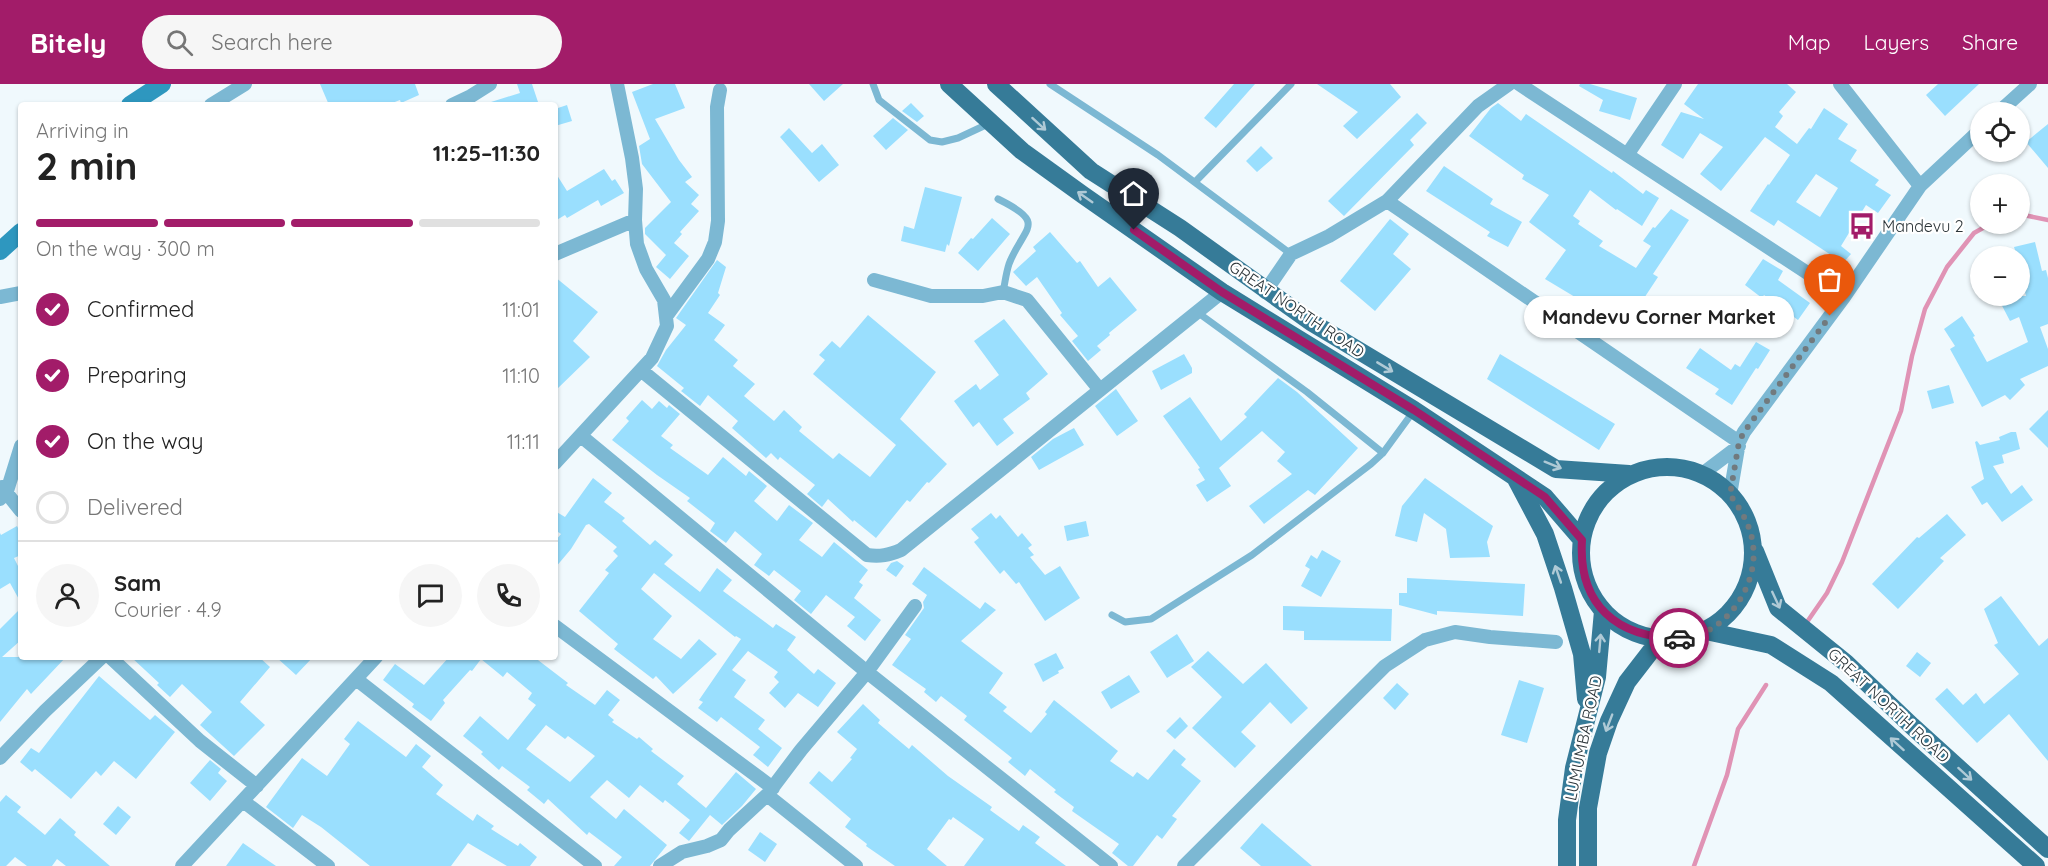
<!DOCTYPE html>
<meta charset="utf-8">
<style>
body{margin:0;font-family:Quicksand,sans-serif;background:#f6f6f6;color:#222;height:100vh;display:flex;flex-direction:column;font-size:22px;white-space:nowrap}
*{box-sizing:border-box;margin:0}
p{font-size:20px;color:#767676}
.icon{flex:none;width:33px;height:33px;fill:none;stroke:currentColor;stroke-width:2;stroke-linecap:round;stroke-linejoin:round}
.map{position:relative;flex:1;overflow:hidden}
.side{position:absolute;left:18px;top:18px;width:540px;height:558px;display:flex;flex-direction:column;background:#fff;border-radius:6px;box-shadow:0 2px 4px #0004}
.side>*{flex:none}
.fabs{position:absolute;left:1970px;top:18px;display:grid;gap:12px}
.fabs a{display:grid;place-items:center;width:60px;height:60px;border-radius:50%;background:#fff;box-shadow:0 2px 4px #0004;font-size:30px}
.pin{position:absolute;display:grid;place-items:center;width:51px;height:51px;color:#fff;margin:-62px -26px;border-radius:50% 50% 50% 0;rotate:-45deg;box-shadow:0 0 6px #0007}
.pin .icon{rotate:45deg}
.courier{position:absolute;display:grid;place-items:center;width:60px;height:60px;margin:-30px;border:4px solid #a21c69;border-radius:50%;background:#fff;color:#222;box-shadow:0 2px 8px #0007}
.bubble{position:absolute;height:42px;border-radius:21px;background:#fff;box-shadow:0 2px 4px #0004;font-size:20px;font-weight:800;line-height:42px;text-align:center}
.headline em{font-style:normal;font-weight:800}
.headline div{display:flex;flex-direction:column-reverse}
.headline{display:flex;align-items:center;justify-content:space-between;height:102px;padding:0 18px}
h1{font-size:39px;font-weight:800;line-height:45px}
.bar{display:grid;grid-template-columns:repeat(4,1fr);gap:9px 6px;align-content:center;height:72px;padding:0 18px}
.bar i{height:8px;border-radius:4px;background:#e0e0e0}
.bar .active{background:#a21c69}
.bar p{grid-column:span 4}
.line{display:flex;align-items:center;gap:15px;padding:0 18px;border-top:2px solid #e0e0e0}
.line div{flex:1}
.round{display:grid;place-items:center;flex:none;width:63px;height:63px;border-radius:32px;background:#f6f6f6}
ol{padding:0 18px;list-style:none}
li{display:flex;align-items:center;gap:18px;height:66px}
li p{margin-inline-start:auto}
li .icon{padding:6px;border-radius:50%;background:#a21c69;color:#fff;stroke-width:4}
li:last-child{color:#767676}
li i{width:33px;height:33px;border:3px solid #e0e0e0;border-radius:50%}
header{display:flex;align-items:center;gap:36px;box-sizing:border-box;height:84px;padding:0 30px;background:#a21c69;color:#fff}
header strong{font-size:28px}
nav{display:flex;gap:33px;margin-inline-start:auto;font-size:21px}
.search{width:420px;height:54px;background:#f6f6f6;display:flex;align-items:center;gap:15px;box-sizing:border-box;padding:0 21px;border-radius:33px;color:#767676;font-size:22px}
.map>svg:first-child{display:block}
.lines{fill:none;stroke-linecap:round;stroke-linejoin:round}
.stream{stroke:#e093b5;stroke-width:4.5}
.building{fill:#9adffe;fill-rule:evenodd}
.lane{stroke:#7cb8d3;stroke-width:7}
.street{stroke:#7cb8d3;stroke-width:14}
.secondary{stroke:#2e97bf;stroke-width:18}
.primary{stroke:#367b98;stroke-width:18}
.oneway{stroke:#afcad6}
.done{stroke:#717a7e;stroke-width:6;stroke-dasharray:0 10.8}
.route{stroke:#a21c69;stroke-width:8}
.labels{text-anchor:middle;stroke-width:4.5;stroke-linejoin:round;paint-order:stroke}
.poi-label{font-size:16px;fill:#2c3539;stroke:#fff;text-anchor:start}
.street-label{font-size:16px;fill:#2c3539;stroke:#fff}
</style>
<header>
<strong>Bitely</strong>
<div class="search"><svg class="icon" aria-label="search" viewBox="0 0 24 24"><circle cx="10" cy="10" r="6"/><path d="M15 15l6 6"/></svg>Search here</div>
<nav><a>Map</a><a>Layers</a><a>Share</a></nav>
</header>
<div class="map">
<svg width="2048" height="782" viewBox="0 0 2048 782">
<rect width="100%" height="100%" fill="#f0f9fd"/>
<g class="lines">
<path class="stream" d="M2019,130L2048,136
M1807,538L1827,509L1842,478L1901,327L1912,272L1925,225L1947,183L1974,149L1990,140
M1694,782L1727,691L1738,645L1766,601"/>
</g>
<path class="building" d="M320,0H415L419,11L401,19L400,16L387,21H329Z
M517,0H532L539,21H491V18L520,9Z
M653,0H675L685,24L655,35L679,76L692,93L685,98L699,111L691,120L699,127L680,148L682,150L674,159L689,172L670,195L656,183L666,171L645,150V144L671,118L642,80L639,62L650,55L632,8Z
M809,0H843L824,17Z
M1234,0H1255L1216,44L1204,34Z
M1317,0H1390L1401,13L1357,55L1343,42L1358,28Z
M1580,0H1590L1637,14L1630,36L1599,27L1603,16L1579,2Z
M1698,0H1787L1796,8L1779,28L1783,32L1775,43L1797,60L1809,44L1811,45L1824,24L1848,40L1838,55L1857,66L1850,77L1879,96L1875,101L1891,111L1878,129L1866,121L1841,162L1851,170L1835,188L1824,179L1831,171L1778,136L1774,142L1750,127L1768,100L1769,101L1790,71L1765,53L1721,107L1700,90L1723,63L1700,49L1683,75L1661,61L1681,28L1704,35L1684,20ZM1816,90L1838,104L1820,133L1796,118Z
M1938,0H1979L1945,32L1926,11Z
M911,19L924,32L917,38L902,27Z
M1498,19L1521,37L1526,30L1612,89L1613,87L1643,110L1646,106L1659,114L1642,142L1617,125L1616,126L1590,106L1573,132L1580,137L1578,140L1603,157L1599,162L1636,184L1651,162L1643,157L1653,143L1655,144L1671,125L1689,136L1653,190L1658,193L1625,243L1545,195L1566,166L1529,138L1549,111L1522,95L1524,91L1469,52L1491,24Z
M567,21L572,37L555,42V25Z
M1417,29L1427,39L1410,56L1414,61L1344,132L1328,117Z
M893,34L908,46L886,66L873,52Z
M2048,40V84L2026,58Z
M789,44L812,69L822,60L839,81L819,98L780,53Z
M1261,62L1273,74L1257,88L1246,77Z
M1444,82L1493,115L1490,120L1522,138L1508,163L1487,152L1490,148L1426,107Z
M604,85L612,97L615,95L624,109L601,122L598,116L567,134L565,131L555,137V88L567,107Z
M925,103L962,113L949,162L947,160L945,168L901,157L904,142L914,145Z
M992,134L1010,150L978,187L958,169L971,154L973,155Z
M1390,135L1409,150L1393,170L1411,185L1375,227L1340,197Z
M1050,148L1077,179L1080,177L1098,203L1110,193L1137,226L1109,249L1110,251L1097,262L1101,266L1088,277L1072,257L1078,252L1060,231L1062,229L1037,193L1026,202L1013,188L1036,167L1033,163Z
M2035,158L2042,187L2046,186L2048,194V240L2040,243L2048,265V282L2020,295L2025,301L2010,316L2005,311L1982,323L1950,265L1955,262L1944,245L1962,232L1975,252L1973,253L1987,278L2028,258L2019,233L2010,237L1997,212H2026L2019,183V172H2017L2014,163Z
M1763,175L1783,187L1778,196L1810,219L1798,236L1764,211L1762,214L1745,201Z
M717,176L726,183L718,209L720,211L708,229L725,241L714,256L738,276L733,282L755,300L744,312L774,337L784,326L802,343L799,347L833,375L839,369L870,393L896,361L813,290L825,276L819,271L832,257L840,264L868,231L936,288L900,335L947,380L929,399L927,398L910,418L907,416L876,454L854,436L853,438L828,415L822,423L807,410L815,401L780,373L778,376L771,369L766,374L732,344L738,337L708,311L700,322L681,307L684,304L657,282L666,266L686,241L676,234Z
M555,193L598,228L573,257L590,273L555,307Z
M1004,235L1048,290L1026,309L1030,315L1003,335L1014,349L997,362L979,338L973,343L954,317L976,300L980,306L999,291L974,257Z
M1756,258L1770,266L1758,285L1756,284L1732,321L1715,310L1719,305L1686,284L1700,264L1731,286L1735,280L1740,283Z
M1184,270L1192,284V289L1161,306L1152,287Z
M1500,270L1615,340L1599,366L1487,295Z
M1278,294L1297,308L1358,364L1315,411L1308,406L1264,440L1249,422L1292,390L1277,377L1285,368L1262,347L1219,384L1231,402L1207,418L1196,401L1205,396L1198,385L1200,384L1163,332L1190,313L1221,357L1247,333L1244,330Z
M1949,301L1954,319L1932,325L1927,307Z
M1116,305L1138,337L1117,352L1095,322Z
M642,316L652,325L659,317L667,324L669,321L680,330L661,352L673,361L670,364L708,391L723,373L746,392L749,387L767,402L754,417L777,437L789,421L813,439L799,456L822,473L834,458L868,486L859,498L863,501L854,514L881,536L865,557L847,542L855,533L826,511L811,530L794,516L801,507L774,486L769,492L754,481L762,470L735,447L726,459L710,447L715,439L687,417L690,414L657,391L612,356L629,337L626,334Z
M2048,326V364L2029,345Z
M1074,344L1084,361L1039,386L1031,373L1053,355Z
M2011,348H2016L2020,365L2002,371L2004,379L1993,382L2011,410L2022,401L2033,416L2002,438L1987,418L1982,421L1971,403L1984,395L1975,358L1977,357L1980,361L2000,356L1999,353Z
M593,394L612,409L604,418L625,434L622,437L650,461L655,456L673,471L664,480L700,508L717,484L732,496L723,507L773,544L776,540L796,553L787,566L814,590L818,585L836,599L818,623L798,609L785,624L769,609L779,598L774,593L778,588L748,567L732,586L746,596L734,613L765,636L758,645L782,664L768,683L753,671L760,663L721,633L717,638L698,624L703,618L699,616L741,555L736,552L735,553L654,489L641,505L672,532L653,555L681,575L699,555L717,570L673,610L656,592L653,595L614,565L618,560L579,527L609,489L605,486L618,472L613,467L617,463L589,440L586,441L571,465L555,484V457L561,450L555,446V427L565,433Z
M1425,394L1493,442L1487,458L1490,473L1450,474L1446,445L1424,429L1417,458L1395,452L1402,422Z
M991,429L996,435L1000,431L1018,453L1022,449L1032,461L1028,464L1034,471L1030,473L1045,491L1060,482L1080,514L1045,537L1019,498L1016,500L1004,486L1000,490L974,458L979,454L971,445Z
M1947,430L1966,451L1940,474L1944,477L1898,525L1872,500L1917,453L1919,454Z
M1086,437L1089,452L1067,457L1064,442Z
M17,442L21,450V471L14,474L21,488V519L10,499L0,505V449L1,451Z
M1322,466L1341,477L1321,513L1301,502L1310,485L1305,482L1311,471L1317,475Z
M897,477L904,482L896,493L886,486L891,479Z
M924,483L980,525L985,518L996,526L961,557L1003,589L989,609L1007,623L1003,627L1031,649L1047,630L1045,628L1054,616L1118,667L1110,677L1133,693L1137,688L1148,696L1174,665L1186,675L1181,681L1201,697L1172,732L1177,735L1162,755L1157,751L1133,782H1128L1112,769L1119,760L1072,727L1074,723L1054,708L1056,706L1030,685L1025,692L1008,678L1012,674L964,636L967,632L941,612L936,618L924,608L926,605L892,581L911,555L905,551L924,524L923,518L927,511L912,500Z
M1407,494L1525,500L1523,532L1437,527V531L1399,521V509H1407Z
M2001,512L2039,562L2048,554V677L2009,630L1977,659L1935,615L1947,604L1963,621L1976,609L1984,620L2019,590L1994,561L1998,559L1984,525Z
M1283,522L1392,525L1391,557L1304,556V547L1283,546Z
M21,524V556L2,573H66L31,610L27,605L0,638V545Z
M1177,550L1194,577L1167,594L1150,568Z
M1208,567L1243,600L1266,579L1308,624L1291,640L1270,618L1241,648L1256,662L1235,684L1192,644L1222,613L1191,583Z
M1917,568L1931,579L1920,593L1906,582Z
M1056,569L1064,584L1058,587L1059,589L1043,598L1034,580Z
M131,573H259L270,583L240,618L265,641L234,672L200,641L212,628L182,600L170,613L157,601L159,599Z
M276,573H313L296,591Z
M449,573H534L568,599L566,601L595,621L607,606L620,616L608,631L614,636L612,638L637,655L639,653L653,665L651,667L684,692L677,700L706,724L736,688L756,705L742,722L722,741L710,731L689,757L679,749L690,736L665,716L663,719L640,701L629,714L607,696L590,713L616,735L624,725L667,761L650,782H614L622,773L589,748L587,751L548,715L544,720L527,706L530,703L502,682L499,686L481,670L483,668L463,652L480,632L508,656L536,621L528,615L532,609L507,588L503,593L481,575L472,587L470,586L443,616L445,619L431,637L412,623L414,620L383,596L395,580L424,601ZM546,641L565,655L568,652L595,672L570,698L526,665Z
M1129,591L1140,608L1111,625L1101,608Z
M99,592L150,636L155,631L175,648L136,695L114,677L101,692L96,687L71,715L35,685L32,688L20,678L31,664L39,669Z
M1519,596L1544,604L1527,659L1501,651Z
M1397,599L1409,610L1395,626L1383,614Z
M863,620L880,636L878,639L909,665L912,661L948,692L992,723L990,726L1019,747L1023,741L1040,753L1035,759L1066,782H964L984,755L953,733L951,736L949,735L927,765L947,782H895L866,762L867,760L845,743L851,735L809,699L819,687L832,698L852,675L850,674L857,665L837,648Z
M1180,633L1188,642L1175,655L1166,647Z
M358,637L406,673L416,660L431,672L422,683L443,701L436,710L473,737L477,730L494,742L491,745L518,762L520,759L537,773L530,782H507L468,759L451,782H370L321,743L302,731L293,744L266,723L302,674L327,692L350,660L344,655Z
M210,676L221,685L218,689L227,697L210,717L190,699Z
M6,711L21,723L17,728L45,751L60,734L76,748L74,751L110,782H66L57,775L52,782H27L15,773L6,782H0V718Z
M118,722L131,733L116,751L103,740Z
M1262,739L1312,782H1261L1240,764Z
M760,748L777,760L765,778L748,766Z
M243,759L276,782H226Z"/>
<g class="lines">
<path class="lane" d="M873,0L879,16L930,56L942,58L958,54L988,40
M1050,0L1158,71L1291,170
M1195,98L1291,0
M998,115C1049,140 1023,143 1009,180C1006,189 1005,199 1003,208
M1197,228L1307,308L1383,369
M1112,531L1125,538L1151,535L1252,471L1371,380L1383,369L1413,328"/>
<path class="street" d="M1519,0L1844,213
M1840,0L1920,102
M211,21L245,0
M452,21L471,12L490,0
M1999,28L2030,0
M1627,71L1675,0
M1387,117L1739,358
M555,170L635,136
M874,196L931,212H983L1003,208L1027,216L1100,306
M1265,208L1291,170L1329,152L1387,117L1478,22L1509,0
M0,213L21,209
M667,231L708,175L715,158L718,137L717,23L720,6
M642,287L867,471C880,473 889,471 901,466L1222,208
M581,352L867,588L1111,782
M555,379L652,274L667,242L664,216L646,185L637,160L635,136L636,105L632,74L617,0
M1702,390L1739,362
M2,403L21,427
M1730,411L1739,358L1744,348L1844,213L1920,102L1980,46
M0,415L7,407L21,362
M555,542L773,704
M110,573L200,657L257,702
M356,595L595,782
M0,674L45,627L102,573
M767,711L856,782
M243,717L328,782
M182,782L376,573
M660,782L682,768L707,762L721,756L729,746L767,711L801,666L867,588L915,522
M1184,782L1385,582L1425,556L1455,548L1490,553L1556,558"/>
<path class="secondary" d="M130,21L162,0
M0,167L21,148"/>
<path class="primary" d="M949,0L1022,67L1083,111L1222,208L1414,326L1545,413L1582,456
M996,0L1091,87L1180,144L1311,238L1556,385L1629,390
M1581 469a86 86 0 1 1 172 0a86 86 0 1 1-172 0Z
M1516,395L1545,450L1563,504L1582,570L1586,615
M1755,467L1778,524L1846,579L1912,642L2048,765
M1706,547L1771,561L1831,599L2036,782
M1567,782V736L1574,684L1597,593L1603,527
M1588,782V724L1598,669L1609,637L1627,598L1661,554"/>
</g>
<defs><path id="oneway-shaft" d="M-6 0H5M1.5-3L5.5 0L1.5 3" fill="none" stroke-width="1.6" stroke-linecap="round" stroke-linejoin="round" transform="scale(1.5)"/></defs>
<g class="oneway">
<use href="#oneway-shaft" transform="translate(1039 40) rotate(42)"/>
<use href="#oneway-shaft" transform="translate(1085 113) rotate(-145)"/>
<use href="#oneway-shaft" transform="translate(1385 283) rotate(31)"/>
<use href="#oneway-shaft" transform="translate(1553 381) rotate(22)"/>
<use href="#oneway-shaft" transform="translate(1558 490) rotate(-109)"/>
<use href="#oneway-shaft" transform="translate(1776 516) rotate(65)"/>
<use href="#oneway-shaft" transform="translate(1600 559) rotate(-85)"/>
<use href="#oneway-shaft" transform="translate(1609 639) rotate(111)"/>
<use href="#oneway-shaft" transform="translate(1897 660) rotate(-138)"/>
<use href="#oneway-shaft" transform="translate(1965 690) rotate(42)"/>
</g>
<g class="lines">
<path class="done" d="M1679,554C1723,554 1759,503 1753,461C1751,442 1741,426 1730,411L1739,358L1744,348L1830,232"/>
<path class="route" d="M1134,146L1222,208L1414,326L1545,413L1582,456C1578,521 1617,554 1679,554"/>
</g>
<defs>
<symbol id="bus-bare" viewBox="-9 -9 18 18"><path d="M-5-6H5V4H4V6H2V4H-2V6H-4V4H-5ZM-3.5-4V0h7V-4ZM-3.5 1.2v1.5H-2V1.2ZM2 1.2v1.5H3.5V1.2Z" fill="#a21c69" stroke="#fff" stroke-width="2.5" paint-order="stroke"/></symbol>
</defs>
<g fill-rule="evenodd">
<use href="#bus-bare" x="1843" y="123" width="38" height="38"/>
</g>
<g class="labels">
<g class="poi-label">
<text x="1882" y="148">Mandevu 2</text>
</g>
<g class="street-label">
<text transform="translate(1297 225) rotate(34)" y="6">GREAT NORTH ROAD</text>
<text transform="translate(1889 621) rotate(43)" y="6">GREAT NORTH ROAD</text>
<text transform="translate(1583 654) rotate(-78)" y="6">LUMUMBA ROAD</text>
</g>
</g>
</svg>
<div class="fabs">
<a><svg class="icon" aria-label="locate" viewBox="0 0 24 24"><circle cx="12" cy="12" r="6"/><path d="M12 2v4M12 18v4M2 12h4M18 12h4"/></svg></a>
<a>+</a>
<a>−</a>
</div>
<div class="pin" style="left:1830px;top:232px;background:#ea580c"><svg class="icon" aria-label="bag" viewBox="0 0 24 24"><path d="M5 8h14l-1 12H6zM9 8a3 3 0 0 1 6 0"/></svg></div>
<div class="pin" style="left:1134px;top:146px;background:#1f2937"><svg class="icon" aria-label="home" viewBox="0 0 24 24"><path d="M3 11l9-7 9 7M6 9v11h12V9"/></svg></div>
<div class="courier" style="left:1679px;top:554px"><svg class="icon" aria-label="car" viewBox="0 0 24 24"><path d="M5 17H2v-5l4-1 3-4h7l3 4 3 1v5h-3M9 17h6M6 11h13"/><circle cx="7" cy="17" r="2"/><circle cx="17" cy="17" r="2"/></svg></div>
<div class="bubble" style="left:1524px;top:212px;width:270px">Mandevu Corner Market</div>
<section class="side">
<div class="headline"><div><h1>2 min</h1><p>Arriving in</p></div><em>11:25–11:30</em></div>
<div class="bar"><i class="active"></i><i class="active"></i><i class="active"></i><i></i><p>On the way · 300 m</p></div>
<ol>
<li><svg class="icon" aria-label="check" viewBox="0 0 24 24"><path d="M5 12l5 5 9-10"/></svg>Confirmed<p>11:01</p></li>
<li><svg class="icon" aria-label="check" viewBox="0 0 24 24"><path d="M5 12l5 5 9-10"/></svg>Preparing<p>11:10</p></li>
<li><svg class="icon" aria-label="check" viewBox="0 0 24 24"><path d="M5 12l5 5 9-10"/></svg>On the way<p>11:11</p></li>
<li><i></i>Delivered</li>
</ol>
<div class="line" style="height:108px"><a class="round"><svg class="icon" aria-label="person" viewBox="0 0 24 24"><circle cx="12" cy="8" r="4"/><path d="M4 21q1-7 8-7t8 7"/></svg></a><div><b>Sam</b><p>Courier · 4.9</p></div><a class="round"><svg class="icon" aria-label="chat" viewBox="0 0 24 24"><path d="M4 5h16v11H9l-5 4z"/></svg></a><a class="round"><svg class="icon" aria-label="phone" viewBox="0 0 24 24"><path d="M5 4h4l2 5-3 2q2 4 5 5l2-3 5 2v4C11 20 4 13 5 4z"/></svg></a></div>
</section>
</div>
